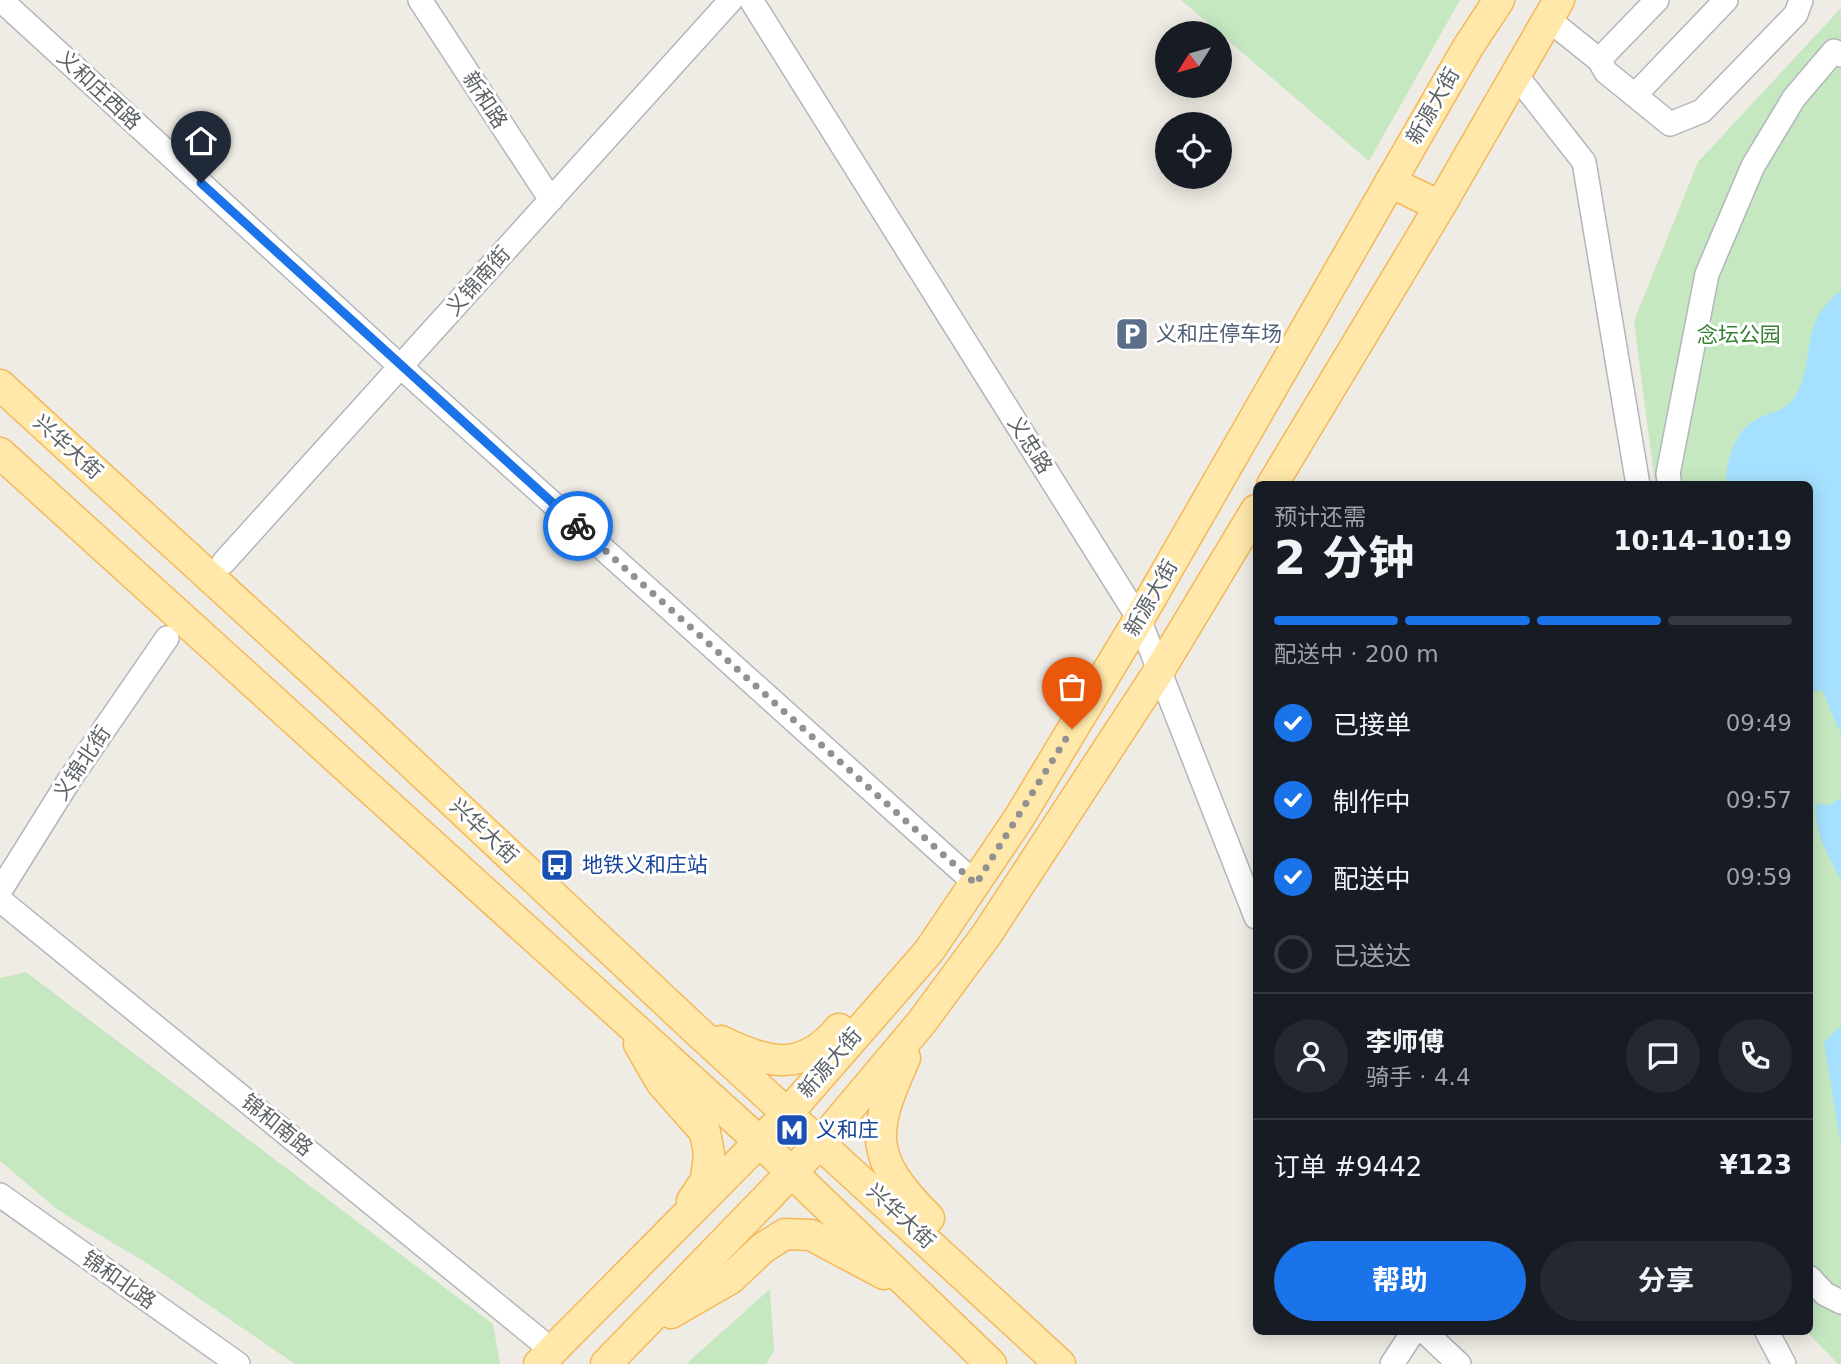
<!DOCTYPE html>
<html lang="zh">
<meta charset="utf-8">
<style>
body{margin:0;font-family:"DejaVu Sans","Noto Sans SC",sans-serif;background:#242831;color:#f1f3f6;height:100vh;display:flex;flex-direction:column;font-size:26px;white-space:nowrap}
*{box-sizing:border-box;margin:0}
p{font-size:23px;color:#9ea1a6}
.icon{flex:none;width:38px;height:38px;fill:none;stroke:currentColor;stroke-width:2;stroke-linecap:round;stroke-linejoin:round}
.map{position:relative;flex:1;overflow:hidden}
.panel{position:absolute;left:1253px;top:481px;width:560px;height:854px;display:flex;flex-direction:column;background:#171b24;border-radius:10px;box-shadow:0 4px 18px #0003}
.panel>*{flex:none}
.needle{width:46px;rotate:233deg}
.controls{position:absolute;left:1155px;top:21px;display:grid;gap:14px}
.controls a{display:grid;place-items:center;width:77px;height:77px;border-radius:50%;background:#171b24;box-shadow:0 4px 18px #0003;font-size:35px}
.pin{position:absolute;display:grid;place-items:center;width:60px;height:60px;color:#fff;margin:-72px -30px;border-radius:50% 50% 50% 0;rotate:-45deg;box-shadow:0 0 7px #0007}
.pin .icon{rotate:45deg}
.courier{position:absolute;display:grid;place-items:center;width:70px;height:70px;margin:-35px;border:5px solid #1a73e8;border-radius:50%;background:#fff;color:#222;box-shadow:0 2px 9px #0007}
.summary em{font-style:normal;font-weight:700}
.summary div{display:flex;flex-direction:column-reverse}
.summary{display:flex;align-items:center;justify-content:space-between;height:119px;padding:0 21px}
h1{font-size:46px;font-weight:700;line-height:52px}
.bar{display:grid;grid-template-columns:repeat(4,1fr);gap:10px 7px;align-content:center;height:84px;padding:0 21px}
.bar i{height:9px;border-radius:5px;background:#363941}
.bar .on{background:#1a73e8}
.bar p{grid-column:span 4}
.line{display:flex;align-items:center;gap:18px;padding:0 21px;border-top:2px solid #363941}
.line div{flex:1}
.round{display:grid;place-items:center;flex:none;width:74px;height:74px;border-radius:37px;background:#242831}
ol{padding:0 21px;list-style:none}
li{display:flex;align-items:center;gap:21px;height:77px}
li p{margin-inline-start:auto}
li .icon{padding:7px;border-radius:50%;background:#1a73e8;color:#fff;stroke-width:4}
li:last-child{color:#9ea1a6}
li i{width:38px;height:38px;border:4px solid #363941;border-radius:50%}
.button{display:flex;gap:14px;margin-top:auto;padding:14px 21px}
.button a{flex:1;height:80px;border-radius:42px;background:#1a73e8;color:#fff;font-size:28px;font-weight:700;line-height:80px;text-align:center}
.button a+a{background:#242831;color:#f1f3f6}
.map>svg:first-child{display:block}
.green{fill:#c5e8c1}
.water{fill:#a5e1ff}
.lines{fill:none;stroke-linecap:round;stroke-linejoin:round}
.minor-casing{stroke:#b2b6ba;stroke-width:26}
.major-casing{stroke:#f5b858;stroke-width:33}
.minor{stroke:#fff;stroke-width:23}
.major{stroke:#ffe8aa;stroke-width:30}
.done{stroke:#909292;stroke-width:7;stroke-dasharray:0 12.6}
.route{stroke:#1a73e8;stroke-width:9}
.labels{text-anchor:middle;stroke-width:6;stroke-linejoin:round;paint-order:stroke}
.street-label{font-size:21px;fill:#5d6266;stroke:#fff}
.service-label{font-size:21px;fill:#4e5e75;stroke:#fff;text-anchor:start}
.park-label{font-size:21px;fill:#368131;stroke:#fff}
.transit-label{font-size:21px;fill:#164399;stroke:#fff;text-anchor:start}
</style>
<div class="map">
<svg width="1841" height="1364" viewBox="0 0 1841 1364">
<rect width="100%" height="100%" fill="#efece5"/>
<path class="green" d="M1181,0H1460L1369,161Z
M1841,8V1364H1838L1807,1332H1810V485H1655L1634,321L1698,162Z
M26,972L493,1324L500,1364H295L150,1265L58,1210L0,1161V978Z
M770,1289L774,1351L766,1364H686Z"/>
<path class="water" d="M1841,291V734L1822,690L1810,692V485H1726C1726,462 1734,430 1757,419C1767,413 1783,411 1791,402C1820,364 1794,326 1841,291Z
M1841,798V880C1829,857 1813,830 1816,804L1829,805Z
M1841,1026V1145L1824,1042Z"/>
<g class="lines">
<defs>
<path id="minor" d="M1,0L401,367L976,884
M420,0L551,200
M751,0L1139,619L1256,917
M1548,19L1599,60L1606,72L1670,124L1702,111L1796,14L1801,0
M1599,60L1657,0
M1516,75L1584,162L1638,485
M1636,94L1726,0
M1670,485L1668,474L1707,274L1753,166L1794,98L1834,51L1841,55
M224,562L731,0
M0,891L70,779L167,638
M0,900L553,1351
M0,1195L238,1364
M1810,1278L1825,1294L1841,1302
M1425,1332L1459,1364
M1767,1332L1784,1364
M1392,1364L1413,1332"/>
<path id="major" d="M1390,182L1440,206
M0,385L341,697L696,1030L1060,1364
M0,453L760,1142L991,1364
M1272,485L1440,206L1559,0
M721,1041C768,1064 802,1073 839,1029
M639,1044L661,1082L705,1132L709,1154L706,1180L692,1201
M905,1058C871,1133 868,1157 929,1218
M671,1313L730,1279L763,1248L785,1234L811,1235L884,1274
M539,1364L788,1113L929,951L1019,818L1139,619L1468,47L1499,0
M606,1364L821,1142L921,1023L987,934L1159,671L1256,510"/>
</defs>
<use href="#minor" class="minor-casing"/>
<use href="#major" class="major-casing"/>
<use href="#minor" class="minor"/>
<use href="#major" class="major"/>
</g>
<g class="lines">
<path class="done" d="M578,526L976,884L1072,729"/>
<path class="route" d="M201,183L578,526"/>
</g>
<defs>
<symbol id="parking-square" viewBox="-11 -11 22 22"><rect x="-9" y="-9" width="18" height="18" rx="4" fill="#5c6f8a" stroke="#fff"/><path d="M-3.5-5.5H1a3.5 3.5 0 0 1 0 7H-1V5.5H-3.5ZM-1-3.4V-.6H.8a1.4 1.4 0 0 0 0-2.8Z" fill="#fff"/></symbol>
<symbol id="bus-square" viewBox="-11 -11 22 22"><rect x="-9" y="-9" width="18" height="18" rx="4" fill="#1a4fb4" stroke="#fff"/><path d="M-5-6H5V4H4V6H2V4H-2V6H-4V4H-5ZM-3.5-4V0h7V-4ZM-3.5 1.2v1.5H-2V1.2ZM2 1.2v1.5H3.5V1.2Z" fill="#fff"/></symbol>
<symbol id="metro-square" viewBox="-11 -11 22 22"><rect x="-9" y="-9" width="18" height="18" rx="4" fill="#1a4fb4" stroke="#fff"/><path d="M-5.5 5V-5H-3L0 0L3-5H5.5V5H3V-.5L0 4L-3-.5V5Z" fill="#fff"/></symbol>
</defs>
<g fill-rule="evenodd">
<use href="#parking-square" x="1113" y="315" width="38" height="38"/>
<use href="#bus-square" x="538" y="846" width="38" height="38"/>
<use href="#metro-square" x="773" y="1111" width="38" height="38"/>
</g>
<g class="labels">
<g class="street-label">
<text transform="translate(99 90) rotate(43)" y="7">义和庄西路</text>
<text transform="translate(485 100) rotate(57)" y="7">新和路</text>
<text transform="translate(1433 106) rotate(-60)" y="7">新源大街</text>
<text transform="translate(478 281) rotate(-48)" y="7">义锦南街</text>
<text transform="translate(1030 445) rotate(58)" y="7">义忠路</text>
<text transform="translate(68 447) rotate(42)" y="7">兴华大街</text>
<text transform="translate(1151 598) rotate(-60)" y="7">新源大街</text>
<text transform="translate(82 763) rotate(-56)" y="7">义锦北街</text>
<text transform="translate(484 831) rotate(43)" y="7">兴华大街</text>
<text transform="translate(830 1063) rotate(-49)" y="7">新源大街</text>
<text transform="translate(277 1125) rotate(39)" y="7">锦和南路</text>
<text transform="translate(901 1216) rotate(43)" y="7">兴华大街</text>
<text transform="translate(119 1280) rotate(35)" y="7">锦和北路</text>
</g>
<g class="service-label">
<text x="1156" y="341">义和庄停车场</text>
</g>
<g class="park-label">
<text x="1739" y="342">念坛公园</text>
</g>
<g class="transit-label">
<text x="582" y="872">地铁义和庄站</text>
<text x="816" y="1137">义和庄</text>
</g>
</g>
</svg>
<div class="controls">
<a><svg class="needle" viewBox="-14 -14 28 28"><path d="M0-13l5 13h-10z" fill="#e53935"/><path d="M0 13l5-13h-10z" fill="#9ea1a6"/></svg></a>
<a><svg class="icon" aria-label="locate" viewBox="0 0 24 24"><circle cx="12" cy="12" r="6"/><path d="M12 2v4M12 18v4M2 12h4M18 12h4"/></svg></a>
</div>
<div class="pin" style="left:1072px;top:729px;background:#ea580c"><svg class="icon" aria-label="bag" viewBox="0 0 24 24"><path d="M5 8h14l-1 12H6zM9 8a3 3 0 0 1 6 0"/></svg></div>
<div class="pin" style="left:201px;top:183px;background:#1f2937"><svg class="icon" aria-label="home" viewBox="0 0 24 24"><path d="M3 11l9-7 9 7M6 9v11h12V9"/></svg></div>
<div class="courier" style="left:578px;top:526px"><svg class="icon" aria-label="bike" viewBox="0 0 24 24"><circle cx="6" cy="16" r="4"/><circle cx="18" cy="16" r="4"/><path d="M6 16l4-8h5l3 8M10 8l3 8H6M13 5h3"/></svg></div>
<section class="panel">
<div class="summary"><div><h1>2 分钟</h1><p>预计还需</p></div><em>10:14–10:19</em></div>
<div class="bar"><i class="on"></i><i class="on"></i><i class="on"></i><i></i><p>配送中 · 200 m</p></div>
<ol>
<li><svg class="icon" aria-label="check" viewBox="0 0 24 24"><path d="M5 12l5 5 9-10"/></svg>已接单<p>09:49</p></li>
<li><svg class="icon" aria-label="check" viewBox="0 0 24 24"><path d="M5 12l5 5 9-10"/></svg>制作中<p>09:57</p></li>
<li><svg class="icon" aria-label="check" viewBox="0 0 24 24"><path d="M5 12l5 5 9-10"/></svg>配送中<p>09:59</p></li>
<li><i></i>已送达</li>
</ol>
<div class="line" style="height:126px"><a class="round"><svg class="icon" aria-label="person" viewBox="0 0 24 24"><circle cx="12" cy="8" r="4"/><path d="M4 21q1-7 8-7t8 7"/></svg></a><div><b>李师傅</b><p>骑手 · 4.4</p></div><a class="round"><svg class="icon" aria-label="chat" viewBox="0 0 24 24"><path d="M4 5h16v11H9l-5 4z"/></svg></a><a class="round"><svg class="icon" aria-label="phone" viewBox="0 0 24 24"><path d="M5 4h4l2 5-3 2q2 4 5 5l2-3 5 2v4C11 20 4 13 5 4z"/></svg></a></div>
<div class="line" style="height:91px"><div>订单 #9442</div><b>¥123</b></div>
<div class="button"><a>帮助</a><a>分享</a></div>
</section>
</div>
